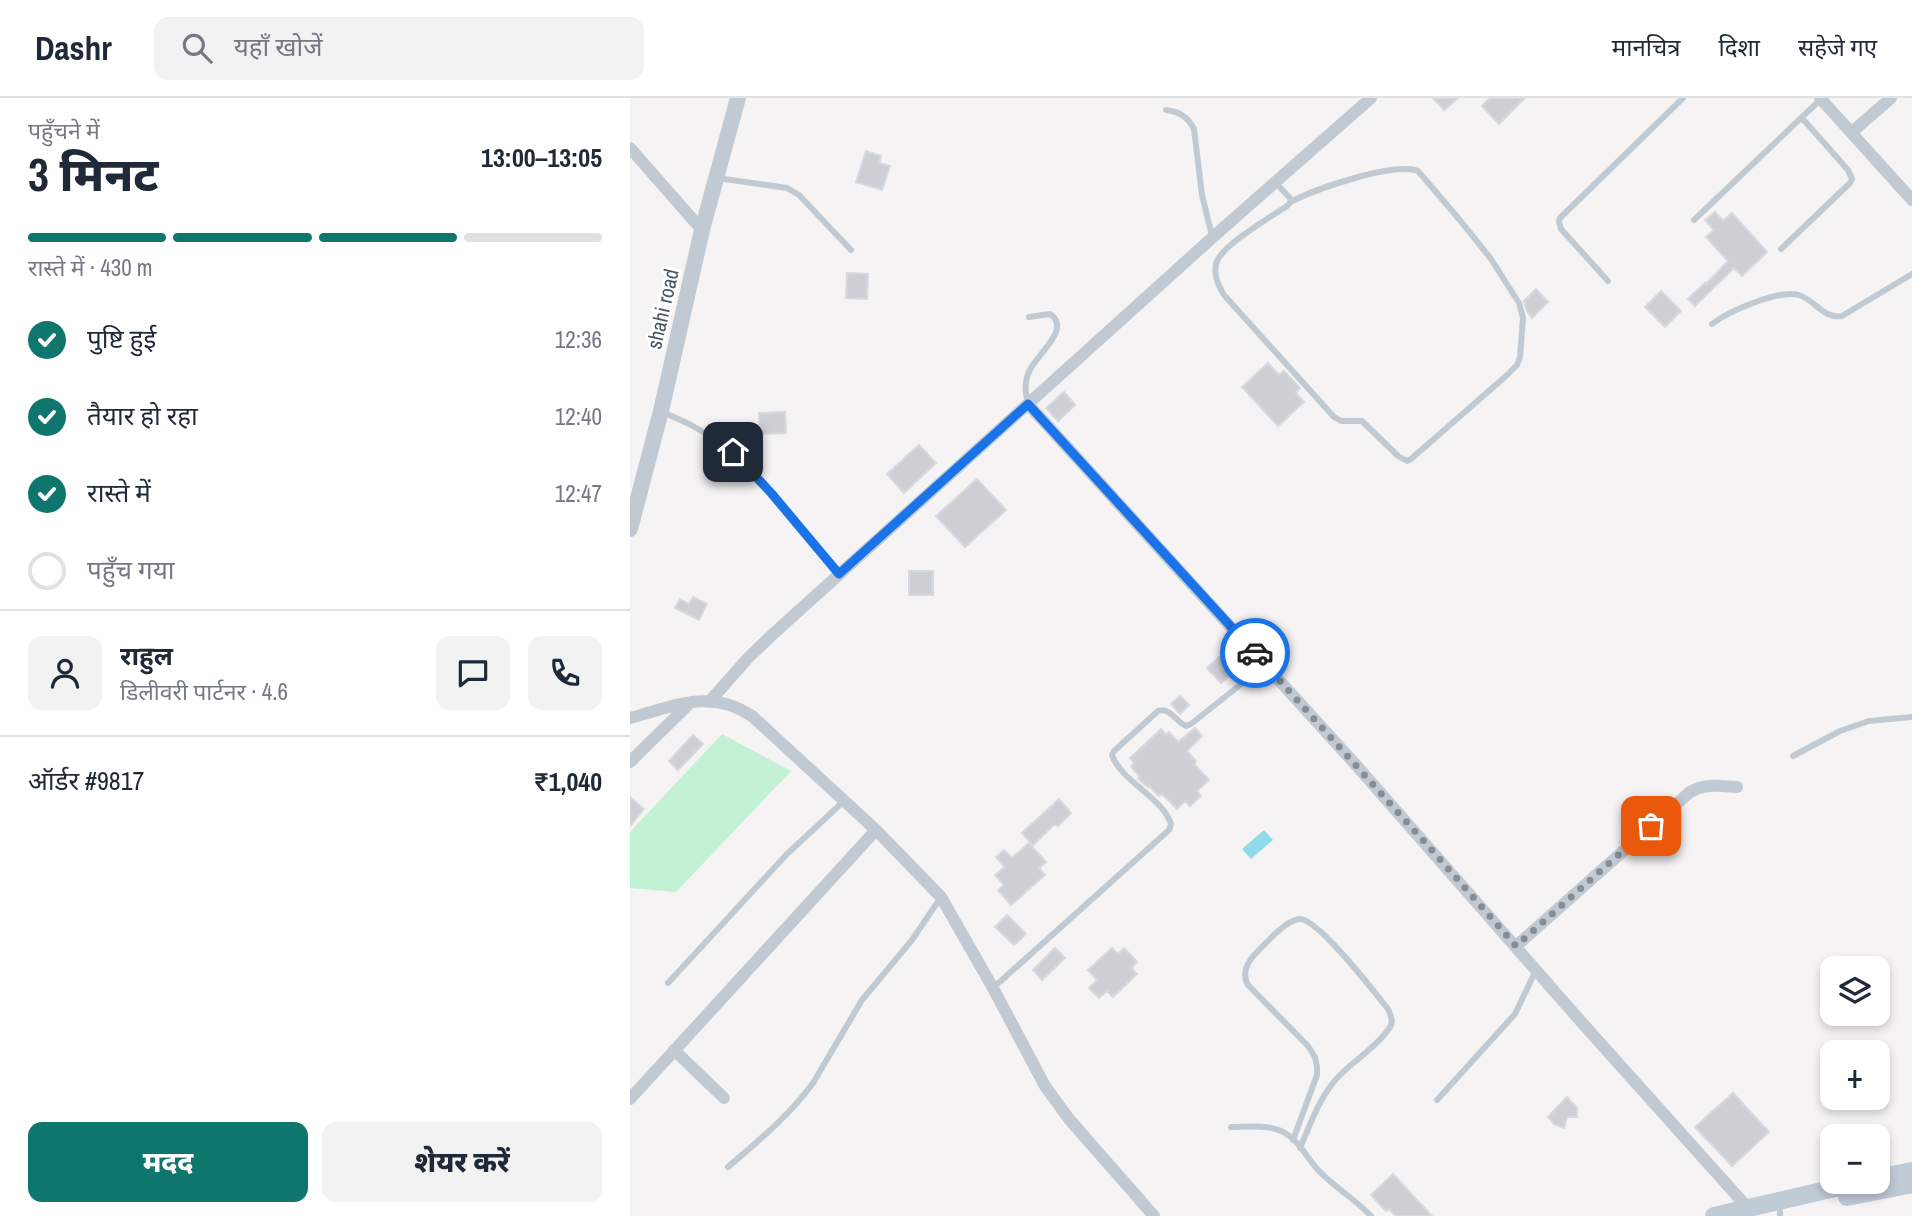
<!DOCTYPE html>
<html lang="hi">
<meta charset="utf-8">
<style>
body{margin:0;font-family:"Archivo Narrow","Noto Sans Devanagari",sans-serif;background:#f2f2f3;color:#1f2937;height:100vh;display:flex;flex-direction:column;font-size:26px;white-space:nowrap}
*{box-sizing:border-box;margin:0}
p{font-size:23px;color:#747a83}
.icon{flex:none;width:38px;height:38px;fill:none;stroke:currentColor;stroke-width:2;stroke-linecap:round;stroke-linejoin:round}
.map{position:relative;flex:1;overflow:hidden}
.drawer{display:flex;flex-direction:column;background:#fff;width:630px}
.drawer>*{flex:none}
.buttons{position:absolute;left:1190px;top:858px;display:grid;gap:14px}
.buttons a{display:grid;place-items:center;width:70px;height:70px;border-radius:14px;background:#fff;box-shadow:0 4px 10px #0003;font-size:35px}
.pin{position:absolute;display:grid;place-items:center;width:60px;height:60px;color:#fff;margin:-30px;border-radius:14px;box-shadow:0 4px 10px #0006}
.courier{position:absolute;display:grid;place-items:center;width:70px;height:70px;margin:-35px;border:5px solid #1a73e8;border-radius:50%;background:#fff;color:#222;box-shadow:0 2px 9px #0007}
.headline em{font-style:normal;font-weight:800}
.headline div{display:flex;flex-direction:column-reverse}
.headline{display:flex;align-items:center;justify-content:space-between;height:119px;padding:0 28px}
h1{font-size:46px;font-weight:800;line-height:52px}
.bar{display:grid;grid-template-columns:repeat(4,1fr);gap:10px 7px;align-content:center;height:84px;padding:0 28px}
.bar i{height:9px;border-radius:5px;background:#e0e1e3}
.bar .active{background:#0f766e}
.bar p{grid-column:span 4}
.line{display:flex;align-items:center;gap:18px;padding:0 28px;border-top:2px solid #e0e1e3}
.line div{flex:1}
.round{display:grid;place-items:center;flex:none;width:74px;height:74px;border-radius:14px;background:#f2f2f3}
ol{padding:0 28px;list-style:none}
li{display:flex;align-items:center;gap:21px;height:77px}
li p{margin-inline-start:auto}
li .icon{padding:7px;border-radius:50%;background:#0f766e;color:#fff;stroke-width:4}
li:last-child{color:#747a83}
li i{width:38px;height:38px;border:4px solid #e0e1e3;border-radius:50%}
.button{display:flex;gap:14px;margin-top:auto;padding:14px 28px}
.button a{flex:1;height:80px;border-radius:14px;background:#0f766e;color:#fff;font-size:28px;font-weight:800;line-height:80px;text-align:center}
.button a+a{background:#f2f2f3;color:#1f2937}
header{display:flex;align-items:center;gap:42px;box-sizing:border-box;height:98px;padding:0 35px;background:#fff;border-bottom:2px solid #e0e1e3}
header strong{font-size:33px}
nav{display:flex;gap:38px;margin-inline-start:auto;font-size:24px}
.search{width:490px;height:63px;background:#f2f2f3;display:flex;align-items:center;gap:18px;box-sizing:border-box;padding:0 24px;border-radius:14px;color:#747a83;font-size:26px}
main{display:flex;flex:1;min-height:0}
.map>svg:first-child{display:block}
.green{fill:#c3f1d5}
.water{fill:#90daee}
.building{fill:#cdcfd5;stroke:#d7d9de;stroke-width:2}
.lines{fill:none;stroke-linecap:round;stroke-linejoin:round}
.service{stroke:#c1cad2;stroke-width:6}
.minor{stroke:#c1cad2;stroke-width:12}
.tertiary{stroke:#c1cad2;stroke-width:16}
.secondary{stroke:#c1cbd6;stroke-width:18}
.done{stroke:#868d94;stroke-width:7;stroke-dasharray:0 12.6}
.route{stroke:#1a73e8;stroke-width:9}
.labels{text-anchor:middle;stroke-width:6;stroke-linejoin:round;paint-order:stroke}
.street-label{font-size:21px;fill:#4a5661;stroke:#fff}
</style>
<header>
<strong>Dashr</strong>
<div class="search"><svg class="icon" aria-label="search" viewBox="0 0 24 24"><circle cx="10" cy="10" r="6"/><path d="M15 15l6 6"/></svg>यहाँ खोजें</div>
<nav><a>मानचित्र</a><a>दिशा</a><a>सहेजे गए</a></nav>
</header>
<main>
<section class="drawer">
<div class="headline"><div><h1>3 मिनट</h1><p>पहुँचने में</p></div><em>13:00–13:05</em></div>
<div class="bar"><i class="active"></i><i class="active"></i><i class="active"></i><i></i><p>रास्ते में · 430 m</p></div>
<ol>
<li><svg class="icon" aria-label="check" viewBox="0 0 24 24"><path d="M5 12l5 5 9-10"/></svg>पुष्टि हुई<p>12:36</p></li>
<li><svg class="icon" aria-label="check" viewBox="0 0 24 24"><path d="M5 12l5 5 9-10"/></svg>तैयार हो रहा<p>12:40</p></li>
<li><svg class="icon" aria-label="check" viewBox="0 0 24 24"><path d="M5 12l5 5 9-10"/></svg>रास्ते में<p>12:47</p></li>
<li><i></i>पहुँच गया</li>
</ol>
<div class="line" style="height:126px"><a class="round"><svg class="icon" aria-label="person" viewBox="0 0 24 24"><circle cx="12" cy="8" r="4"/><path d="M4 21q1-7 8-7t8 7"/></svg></a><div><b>राहुल</b><p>डिलीवरी पार्टनर · 4.6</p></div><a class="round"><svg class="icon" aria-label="chat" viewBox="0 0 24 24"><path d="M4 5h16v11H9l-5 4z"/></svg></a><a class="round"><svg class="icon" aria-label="phone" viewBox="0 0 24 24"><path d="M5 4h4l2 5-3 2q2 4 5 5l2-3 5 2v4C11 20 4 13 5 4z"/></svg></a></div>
<div class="line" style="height:91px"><div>ऑर्डर #9817</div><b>₹1,040</b></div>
<div class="button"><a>मदद</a><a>शेयर करें</a></div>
</section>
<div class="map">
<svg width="1282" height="1118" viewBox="0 0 1282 1118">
<rect width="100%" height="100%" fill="#f5f3f3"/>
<path class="green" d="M92,636L161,673L46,794L0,790V734Z"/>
<path class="water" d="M634,732L643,742L621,761L612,751Z"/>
<path class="building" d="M803,0H828L814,12Z
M860,0H895L869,26L852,8Z
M236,53L251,58L249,65L260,68L252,92L226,84Z
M1085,114L1093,123L1102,115L1137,154L1112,178L1104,170L1065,208L1058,201L1075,185L1076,186L1098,163L1076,139L1084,132L1075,122Z
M217,175L238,176L237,201L216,200Z
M906,191L918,204L902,220L897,213L894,203Z
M1031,193L1051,213L1035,229L1015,209Z
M638,265L649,277L654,273L670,290L666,295L674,304L648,328L612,289Z
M434,294L445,307L428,323L416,310Z
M155,314L156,335L130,336L129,315Z
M289,347L306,365L274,395L257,376Z
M347,381L376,412L335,449L306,418Z
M279,473H303V497H279Z
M63,499L77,506L69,522L45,510L50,501L59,506Z
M599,550L613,565L591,585L577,570Z
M550,598L559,607L550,616L541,606Z
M565,630L572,638L557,653L566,663L564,666L579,682L567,693L571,698L560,708L555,703L547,711L532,696L529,698L519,688L518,689L508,681L510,679L501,669L504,665L500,660L531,631L536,637L539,634L548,644Z
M63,637L73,646L48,672L39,663Z
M0,699L14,711L0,728Z
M429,701L441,715L428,728L425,726L403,747L392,735Z
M399,745L416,764L409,770L415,777L381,807L368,792L374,787L365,777L375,769L366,759L374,752L382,760Z
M377,817L396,836L384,847L365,829Z
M425,850L435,860L412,882L403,872Z
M482,850L488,856L494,850L507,864L501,870L507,876L483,899L477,893L469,900L459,890L467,882L458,872Z
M1103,995L1139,1034L1102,1068L1065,1029Z
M937,999L947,1010V1019H937L934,1030L924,1026L918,1019Z
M763,1076L802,1118H766L759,1111L756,1113L741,1097Z"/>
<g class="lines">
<path class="service" d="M536,12C550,14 558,19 564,31L572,97L582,138
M88,80L157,90L169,97L221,152
M645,84L660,100L661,104L657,108C641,119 590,148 586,166C584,178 588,187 594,197L704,319L711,323H732L768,358L777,363L781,361L876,278L887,267L890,259L893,220L889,205L861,161L829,121L788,73C764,64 684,91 661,104
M1064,122L1191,1
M1151,151L1220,85L1222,81L1218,72L1172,20
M978,183L931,131L929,124L930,120L1053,0
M1082,226C1097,214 1149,191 1169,197C1185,202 1193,221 1212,218L1282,176
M398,305C395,293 394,283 400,272C407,256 442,231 420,216L399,219
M33,314L59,326L84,340L103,354L142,396L209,476
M1163,658L1210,633L1239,623L1282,619
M38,885L157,756L214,703
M363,890L539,732L541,726C533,700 490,682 482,657L484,653L528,613C540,609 546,624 556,628L561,626L635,567
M807,1002L885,916L906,872
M601,1029C618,1029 640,1026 655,1035C669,1043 677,1060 688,1072C704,1089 725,1101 741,1118
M663,1042L687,977V969L685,959L678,948L618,887C611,875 617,864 627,854C636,845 655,823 669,821C687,819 745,895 758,911C762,919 764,925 758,932C746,949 725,962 710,977C690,997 681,1025 670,1050
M98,1069C128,1043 159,1018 183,985L232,902L282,842L311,799
M1150,1118V1114"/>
<path class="minor" d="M1190,0L1282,102
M1222,34L1261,0
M0,50L72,132
M398,306L726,667L954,927L1118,1110
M80,603L118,560L142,537L583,139L741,0
M0,620C44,608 80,590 122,618L246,732L311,799L363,890L415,988L439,1021L524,1118
M0,664L61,604
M886,848L1060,694C1075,685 1090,688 1107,689
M44,952L94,1000
M0,1001L246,732"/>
<path class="tertiary" d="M0,431L31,313L72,132L108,0"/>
<path class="secondary" d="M1248,1080L1282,1073
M1217,1099L1282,1086
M1084,1118L1235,1083"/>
</g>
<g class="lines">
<path class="done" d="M625,555L800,750L886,848L1021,728"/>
<path class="route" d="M103,354L142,396L209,476L398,306L625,555"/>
</g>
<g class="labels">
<g class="street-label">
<text transform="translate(33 211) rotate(-77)" y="7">shahi road</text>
</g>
</g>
</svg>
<div class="buttons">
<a><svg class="icon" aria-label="layers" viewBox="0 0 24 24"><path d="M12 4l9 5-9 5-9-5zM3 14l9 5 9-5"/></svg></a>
<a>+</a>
<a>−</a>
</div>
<div class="pin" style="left:1021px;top:728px;background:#ea580c"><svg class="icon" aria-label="bag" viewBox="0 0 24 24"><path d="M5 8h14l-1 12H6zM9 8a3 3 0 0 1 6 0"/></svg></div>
<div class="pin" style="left:103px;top:354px;background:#1f2937"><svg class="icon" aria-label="home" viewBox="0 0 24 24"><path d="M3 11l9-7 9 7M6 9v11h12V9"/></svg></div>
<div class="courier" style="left:625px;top:555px"><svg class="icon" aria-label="car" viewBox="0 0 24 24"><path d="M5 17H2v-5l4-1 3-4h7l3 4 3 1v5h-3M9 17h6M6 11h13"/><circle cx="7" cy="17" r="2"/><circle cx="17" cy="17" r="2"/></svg></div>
</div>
</main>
